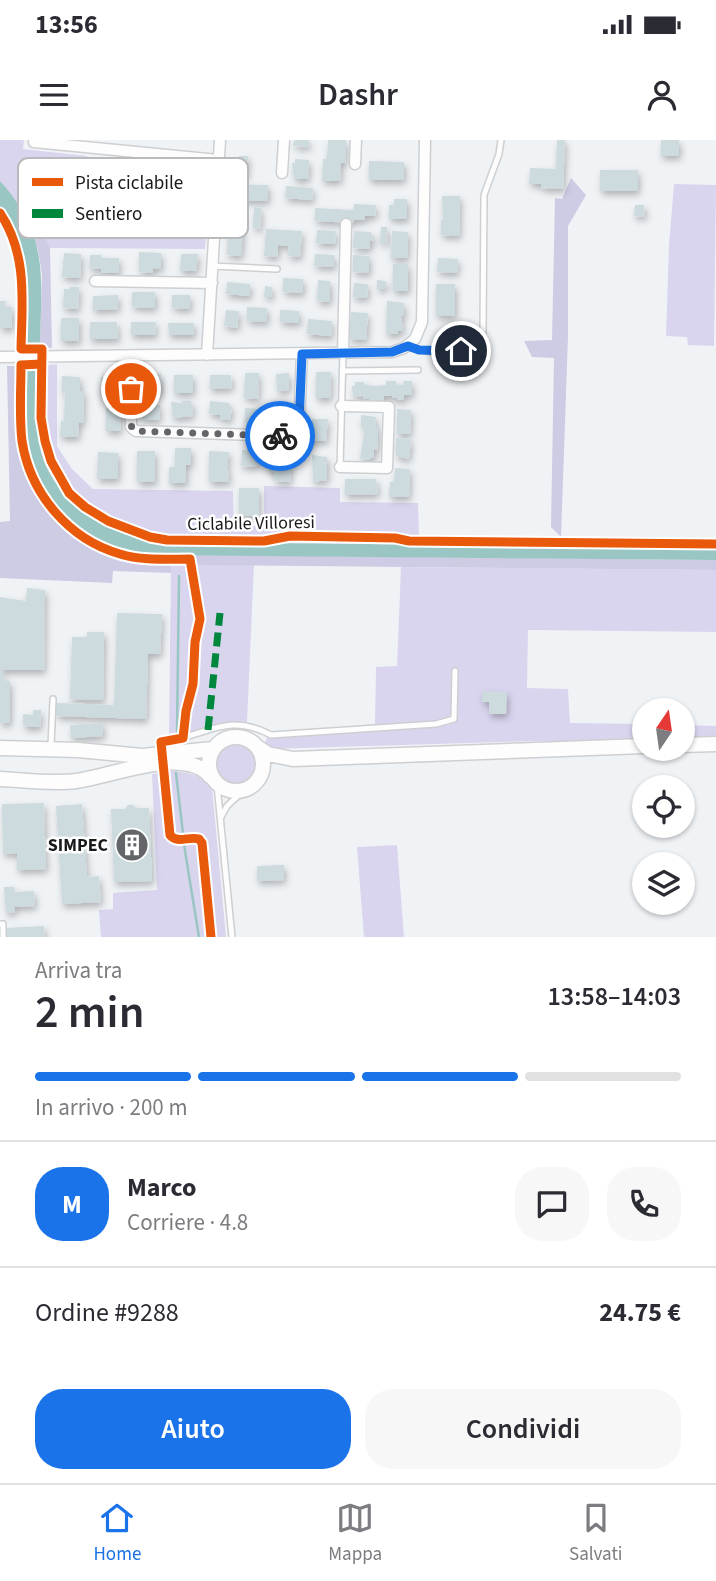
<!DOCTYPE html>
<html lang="it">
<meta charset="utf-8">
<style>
body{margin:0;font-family:"Source Sans 3",sans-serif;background:#f7f7f7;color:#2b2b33;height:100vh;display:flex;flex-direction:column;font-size:26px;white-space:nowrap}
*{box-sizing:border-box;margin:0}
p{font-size:23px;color:#7c7c81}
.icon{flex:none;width:38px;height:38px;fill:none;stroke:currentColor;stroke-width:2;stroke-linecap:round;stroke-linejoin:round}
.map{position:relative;height:797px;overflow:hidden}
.side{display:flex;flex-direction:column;background:#fff;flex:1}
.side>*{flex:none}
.needle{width:46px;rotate:13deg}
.tools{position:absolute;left:632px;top:558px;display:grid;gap:14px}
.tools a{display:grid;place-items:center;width:63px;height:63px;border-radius:50%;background:#fff;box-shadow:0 2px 5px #0004;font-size:35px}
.pin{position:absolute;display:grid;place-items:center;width:60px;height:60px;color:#fff;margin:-30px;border:4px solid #fff;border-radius:50%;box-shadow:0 2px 7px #0007}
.courier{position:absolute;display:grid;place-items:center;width:70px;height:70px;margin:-35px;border:5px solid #1a73e8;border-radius:50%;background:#fff;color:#222;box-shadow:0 2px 9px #0007}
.head em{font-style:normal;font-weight:600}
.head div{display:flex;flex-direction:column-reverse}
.head{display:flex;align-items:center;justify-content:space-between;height:119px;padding:0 35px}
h1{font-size:46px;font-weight:600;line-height:52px}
.bar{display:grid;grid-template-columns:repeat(4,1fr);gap:10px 7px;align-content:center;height:84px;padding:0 35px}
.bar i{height:9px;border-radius:5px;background:#e1e1e2}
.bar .active{background:#1a73e8}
.bar p{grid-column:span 4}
.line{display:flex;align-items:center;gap:18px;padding:0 35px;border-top:2px solid #e1e1e2}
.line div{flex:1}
.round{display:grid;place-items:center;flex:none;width:74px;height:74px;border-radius:28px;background:#f7f7f7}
.primary-button{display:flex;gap:14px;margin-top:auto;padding:14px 35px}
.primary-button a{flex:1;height:80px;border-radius:28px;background:#1a73e8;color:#fff;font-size:28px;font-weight:600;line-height:80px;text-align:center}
.primary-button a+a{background:#f7f7f7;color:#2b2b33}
.status{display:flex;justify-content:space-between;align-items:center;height:49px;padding:0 35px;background:#fff;direction:ltr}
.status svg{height:19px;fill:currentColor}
header{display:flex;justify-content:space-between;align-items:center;height:91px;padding:0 35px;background:#fff;font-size:32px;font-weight:600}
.dock{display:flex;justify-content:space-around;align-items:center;height:98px;border-top:2px solid #e1e1e2;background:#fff;font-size:19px;color:#7c7c81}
.dock a{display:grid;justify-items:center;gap:4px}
.dock .active{color:#1a73e8}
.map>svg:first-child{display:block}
.green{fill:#d9d5ef}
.forest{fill:#cecbe4}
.water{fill:#99c5c2}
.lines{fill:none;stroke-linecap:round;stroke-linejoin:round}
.stream{stroke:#99c5c2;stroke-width:2.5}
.building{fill:#cddade;filter:url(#shadow)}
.service-casing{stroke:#cdcfd1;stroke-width:8}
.minor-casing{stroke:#cdcfd1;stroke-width:13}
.secondary-casing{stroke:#cdcfd1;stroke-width:17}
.service{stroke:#fdfdfe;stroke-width:5}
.minor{stroke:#fdfdfe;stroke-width:10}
.secondary{stroke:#fdfdfe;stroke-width:14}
.quiet{stroke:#00873e;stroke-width:7;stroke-dasharray:14 7;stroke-linecap:butt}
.cycleway-casing{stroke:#fff;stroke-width:13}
.cycleway{stroke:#e8590c;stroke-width:9}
.done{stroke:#636568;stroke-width:7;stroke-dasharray:0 12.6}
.route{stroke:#1a73e8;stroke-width:9}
.labels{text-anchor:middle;stroke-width:5;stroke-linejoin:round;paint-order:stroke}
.street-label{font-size:18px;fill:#17191b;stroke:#fff}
.poi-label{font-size:18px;font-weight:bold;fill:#17191b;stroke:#fff;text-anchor:end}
.key{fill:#fff;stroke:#b9babb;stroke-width:2}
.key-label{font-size:19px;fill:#17191b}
</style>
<div class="status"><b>13:56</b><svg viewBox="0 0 49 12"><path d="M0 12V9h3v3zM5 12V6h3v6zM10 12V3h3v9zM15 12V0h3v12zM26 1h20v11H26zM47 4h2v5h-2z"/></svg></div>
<header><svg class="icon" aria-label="menu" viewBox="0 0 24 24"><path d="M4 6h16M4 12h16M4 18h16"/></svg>Dashr<svg class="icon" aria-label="person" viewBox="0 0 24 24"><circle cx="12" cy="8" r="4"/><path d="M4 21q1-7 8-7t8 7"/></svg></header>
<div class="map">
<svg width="716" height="797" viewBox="0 0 716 797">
<defs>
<filter id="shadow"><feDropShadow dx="2" dy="4" stdDeviation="3.5" flood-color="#0004"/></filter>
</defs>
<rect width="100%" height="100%" fill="#f0f3f6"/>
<path class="green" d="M0,0H24L23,9L87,16L84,80L208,72L205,109L50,108L37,75L26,74L0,41Z
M674,44L716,45L714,206L688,205L687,197L666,196L669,105Z
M57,224V306L72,329L93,349L233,351L234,387L264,386V346L340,348V362L418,363L419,396L716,399V407L148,402C101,388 47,356 39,302C35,277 38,251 39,226Z
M19,226H24L25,283L30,319L37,336L56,366L117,410L150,415H195L198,425H254L247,582C219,580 196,594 169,598L171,425C152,424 130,425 112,419C58,399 25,347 19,291C17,270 19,247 19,226Z
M401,427L716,430V492L528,490L527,548L568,549L570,583L644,584V601H535L268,609L265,603L268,595L272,594L375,584L376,527L397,526Z
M683,585L716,586V601H683Z
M216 624a20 20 0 1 1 40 0a20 20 0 1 1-40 0Z
M174,631C190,633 203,635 212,648L226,797H101L99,770L113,769V753L157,750L152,634Z
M397,705L404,797H364L357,707Z"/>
<path class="forest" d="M571,38L586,55L568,86V197L561,397L551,387L554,218L532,217L524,201L552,200L555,58L562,59Z
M0,66C32,107 26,158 24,207H15C16,180 19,151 16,124C14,103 0,87 0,66Z
M26,74L37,75L50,108L52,208L40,207L42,134L38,110Z
M7,226H19C19,247 17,270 19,291C24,347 58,399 112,419C130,425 152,424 171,425V433L113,431L112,443L0,438V382L10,381Z
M195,415L716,420V430L198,425Z"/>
<path class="water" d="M0,41C50,96 41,138 40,207H24L26,137L23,113L11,80L0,66Z
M24,226H39C38,251 35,277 39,302C47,356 101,388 148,402L716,407V420L150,415C140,414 129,413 118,410C79,396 42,358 30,319C22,290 25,256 24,226Z"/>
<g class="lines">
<path class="stream" d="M177,592L179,436
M176,633L185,711L199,797"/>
</g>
<path class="building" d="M294,0H309V7L293,6Z
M328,0H346L345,23H341L340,41H322L323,19H327Z
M557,0H565L563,49L541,48V44H529L530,28L556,29Z
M661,0H679V16H661Z
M239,16H248L247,36L232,35L233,22H239Z
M295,19L309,20L308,39H294L292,23H295Z
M369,21L404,22V40H369Z
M600,30H638V51H600Z
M228,44L268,45V61L228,60Z
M286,46L313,48L312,60L285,58Z
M442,56H460L459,96L441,95V80H443Z
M394,59H407V79H389V65H394Z
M354,64L376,65L375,76H365V80H354L353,83L315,81V68L354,70Z
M635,65H644L645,77L634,76Z
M254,67L261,68L260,89L253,88Z
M228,86L243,87L241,116L227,115Z
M381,87H387L386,103H380Z
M266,89L302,91L300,117L288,116L289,106L278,105L277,117L264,116Z
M317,90L336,91L335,104L316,103Z
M354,91L371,92V96H374V101H370V109L353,108Z
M392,91L408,92L407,118H391Z
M139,112L161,113V129L153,128V133L139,132Z
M64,113L81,114L80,138L62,137Z
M181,114H198L196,131H180Z
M315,114L334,115V127L314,126Z
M90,115H101V118H119V133H101V129H90Z
M353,115L369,116V133L353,132Z
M438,118L458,119L457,133L437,132Z
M393,124H408V151H393Z
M283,138L303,139V153L283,152Z
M318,140L330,141V162L317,161Z
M377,140L386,141V149H377Z
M227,142L250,144V156L226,154Z
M354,143L368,144L367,158L353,157Z
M436,144H455V176H436Z
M265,146L272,147V157H264Z
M70,147H79L78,169L63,168L64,149H70Z
M132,152H155V168L132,167Z
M118,155V169L93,170V156Z
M172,155H190V169L172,168Z
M0,161H6L5,167H12V188H0Z
M387,161L404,163V176H401L403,191H398V194H386Z
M247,167L267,168V182L247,181Z
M226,170L239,171L237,188L224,186Z
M280,170L299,171V183L280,182Z
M351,172L368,173L366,200L349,199Z
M61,178H79V201H61Z
M308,179L332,181L331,196L307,194Z
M90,182H117L118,199H90Z
M131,182H156L155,195H131Z
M168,183H194V195H169Z
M445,186H458L459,201H438V193L441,192L440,189H445Z
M316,232H331L330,258H316Z
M245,233H259L258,259L244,258Z
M289,233V250L277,251L276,234Z
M143,234H161V252L143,251Z
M174,235H193V253H174Z
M210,235H231L232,248L210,249Z
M62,236L80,237V251H84L83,283H79L78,297H60L61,281H64L65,252H62Z
M101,237H119V255H101Z
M386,241H396V245H404L403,241H412V255H404V260H397V258H392V256H384V260L369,261V259H363V256L353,257L352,246H355V242H364V244L373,246L386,245Z
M182,261H191V265H193L192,276L173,278L171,262L182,263Z
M210,261L229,263V267H232L230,280L220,279V275L209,274Z
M271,262L289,263V279H270Z
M150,265H160L159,280H142V266Z
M106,268H121L120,291H106Z
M245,268L261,269L258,283L245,282Z
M397,269L411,270L410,294H397Z
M361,275L376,277L375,286H378V302L377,310H374V318H371L370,320H362L360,318L364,294L363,285H361Z
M312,279H328L326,301H309Z
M396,298L411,299L409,319L396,316Z
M175,308H191V325H186V343H169V327H175Z
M242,310H257L256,327L241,326Z
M137,311H155V342H137Z
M209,311L229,312V319H227L229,342H209Z
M98,312L118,313V339H97Z
M312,315L327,317V340L313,342Z
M269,316L286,317V326H291L290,342L274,341V332H269Z
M395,328L410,329L409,357H389L390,342H394Z
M345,339H376L378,354L345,355Z
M239,348H259V376H239Z
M27,448L45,450L44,530H3V541H10V583H0V457L26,461Z
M117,473L162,474L160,514H148L146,579L56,576V563L114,565Z
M87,492H104L103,560L70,559L72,497H87Z
M482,551L507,552L506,574H489V562H482Z
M33,570H41L40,587H26L23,583V574L33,575Z
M103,583V596L71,598L70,585Z
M44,663L46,729L17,730V713L3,714L2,664Z
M82,664L87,737L99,736L101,762L62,764L56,666Z
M128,665H133L136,668H149L152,741L114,742L111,669H125Z
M284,725V740L257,741V726Z
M4,747H14V752L34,751L35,766L14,767L15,772L6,773Z
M44,786L45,797H6L5,788Z"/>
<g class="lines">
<defs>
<path id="service" d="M212,126L277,129
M408,206C430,215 457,214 480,206L483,192L484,55L499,14L501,0
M342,231L418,230
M297,292L307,305
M340,327L343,213
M161,602C206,597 226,571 271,595L436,584L454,579L455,531
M51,606L53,559
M217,645L232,797
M221,677L227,666L243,651
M0,784H3V797"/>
<path id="minor" d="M34,2L218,20
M355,24L356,0
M282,33L284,0
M95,141L212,143
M343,213L346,84
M207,215L220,0
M132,216L131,287L136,291L288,296L297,292L299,285L302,214
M0,217L392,212L404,208L415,199L422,182L425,0
M340,327L387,328L389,267L341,266"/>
<path id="secondary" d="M209 624a27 27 0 1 1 54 0a27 27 0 1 1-54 0Z
M682,605L716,604
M256,606L268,614L293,619L644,606
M0,608L78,610L142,616L213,609
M0,639C24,640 51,644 76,641C110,637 184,605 210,636"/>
</defs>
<use href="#service" class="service-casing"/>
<use href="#minor" class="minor-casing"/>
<use href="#secondary" class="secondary-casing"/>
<use href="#service" class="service"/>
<use href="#minor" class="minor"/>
<use href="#secondary" class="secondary"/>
<path class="quiet" d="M208,590L220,473"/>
<defs>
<path id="cycleway" d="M0,73C28,115 22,162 21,209H42L41,278L45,301L51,321L69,353L85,367L108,381L150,397L167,400L264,401L290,396L395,398L409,401L716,404
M41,224L21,225C21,250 19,276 22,301C30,353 68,399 120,414C142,421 166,419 190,419L200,479L195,502L193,544L186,571L183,598L161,602L170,695C177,704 189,696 199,699L202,703L211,797"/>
</defs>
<use href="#cycleway" class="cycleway-casing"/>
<use href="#cycleway" class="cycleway"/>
</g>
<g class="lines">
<path class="done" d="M131,249V286L136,291L280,296"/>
<path class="route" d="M280,296H288L297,292L299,285L302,214L392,212L408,206L419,210L461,211"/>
</g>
<defs>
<symbol id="building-disc" viewBox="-11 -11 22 22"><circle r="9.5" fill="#636568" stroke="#fff"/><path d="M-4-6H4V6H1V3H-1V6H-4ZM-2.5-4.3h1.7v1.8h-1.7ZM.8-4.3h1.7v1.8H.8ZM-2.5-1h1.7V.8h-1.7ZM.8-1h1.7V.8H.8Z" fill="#fff"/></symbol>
</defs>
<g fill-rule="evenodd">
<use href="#building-disc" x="113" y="686" width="38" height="38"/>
</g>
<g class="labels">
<g class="street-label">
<text transform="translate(251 383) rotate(-1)" y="6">Ciclabile Villoresi</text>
</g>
<g class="poi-label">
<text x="108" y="711">SIMPEC</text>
</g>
</g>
<rect x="18" y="18" width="230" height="80" rx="10" class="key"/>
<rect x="32" y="38" width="31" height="8" fill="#e8590c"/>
<rect x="32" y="69" width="31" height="9" fill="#00873e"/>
<g class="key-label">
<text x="75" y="49">Pista ciclabile</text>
<text x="75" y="80">Sentiero</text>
</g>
</svg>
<div class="tools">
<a><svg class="needle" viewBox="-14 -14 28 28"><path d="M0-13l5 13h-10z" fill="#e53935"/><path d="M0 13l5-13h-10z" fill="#7c7c81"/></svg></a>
<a><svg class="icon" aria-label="locate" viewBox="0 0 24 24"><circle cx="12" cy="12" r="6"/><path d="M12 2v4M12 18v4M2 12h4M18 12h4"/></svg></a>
<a><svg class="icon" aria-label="layers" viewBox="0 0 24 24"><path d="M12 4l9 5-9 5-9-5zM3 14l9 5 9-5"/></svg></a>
</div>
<div class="pin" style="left:131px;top:249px;background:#ea580c"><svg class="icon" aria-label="bag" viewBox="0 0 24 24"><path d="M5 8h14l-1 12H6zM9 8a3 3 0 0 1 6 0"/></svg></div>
<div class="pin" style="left:461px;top:211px;background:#1f2937"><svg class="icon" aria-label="home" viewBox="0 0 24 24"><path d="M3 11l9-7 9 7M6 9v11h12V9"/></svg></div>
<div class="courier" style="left:280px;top:296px"><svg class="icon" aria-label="bike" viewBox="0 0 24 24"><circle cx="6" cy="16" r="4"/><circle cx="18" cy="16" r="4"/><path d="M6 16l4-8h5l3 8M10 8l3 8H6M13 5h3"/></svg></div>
</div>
<section class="side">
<div class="head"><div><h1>2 min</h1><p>Arriva tra</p></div><em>13:58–14:03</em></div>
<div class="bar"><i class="active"></i><i class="active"></i><i class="active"></i><i></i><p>In arrivo · 200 m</p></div>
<div class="line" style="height:126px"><b class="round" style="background:#1a73e8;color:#fff">M</b><div><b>Marco</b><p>Corriere · 4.8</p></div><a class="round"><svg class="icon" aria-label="chat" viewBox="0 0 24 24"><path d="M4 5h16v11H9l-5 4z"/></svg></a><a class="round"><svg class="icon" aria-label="phone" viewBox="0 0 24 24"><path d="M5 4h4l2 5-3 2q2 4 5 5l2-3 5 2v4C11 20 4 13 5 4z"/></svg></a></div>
<div class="line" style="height:91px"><div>Ordine #9288</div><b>24.75 €</b></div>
<div class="primary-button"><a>Aiuto</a><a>Condividi</a></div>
</section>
<nav class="dock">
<a class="active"><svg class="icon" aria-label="home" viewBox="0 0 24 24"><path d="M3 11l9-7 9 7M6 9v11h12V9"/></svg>Home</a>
<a><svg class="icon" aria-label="map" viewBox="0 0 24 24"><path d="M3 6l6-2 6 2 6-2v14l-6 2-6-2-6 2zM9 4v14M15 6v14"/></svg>Mappa</a>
<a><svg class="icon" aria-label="saved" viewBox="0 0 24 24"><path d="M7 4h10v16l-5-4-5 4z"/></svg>Salvati</a>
</nav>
